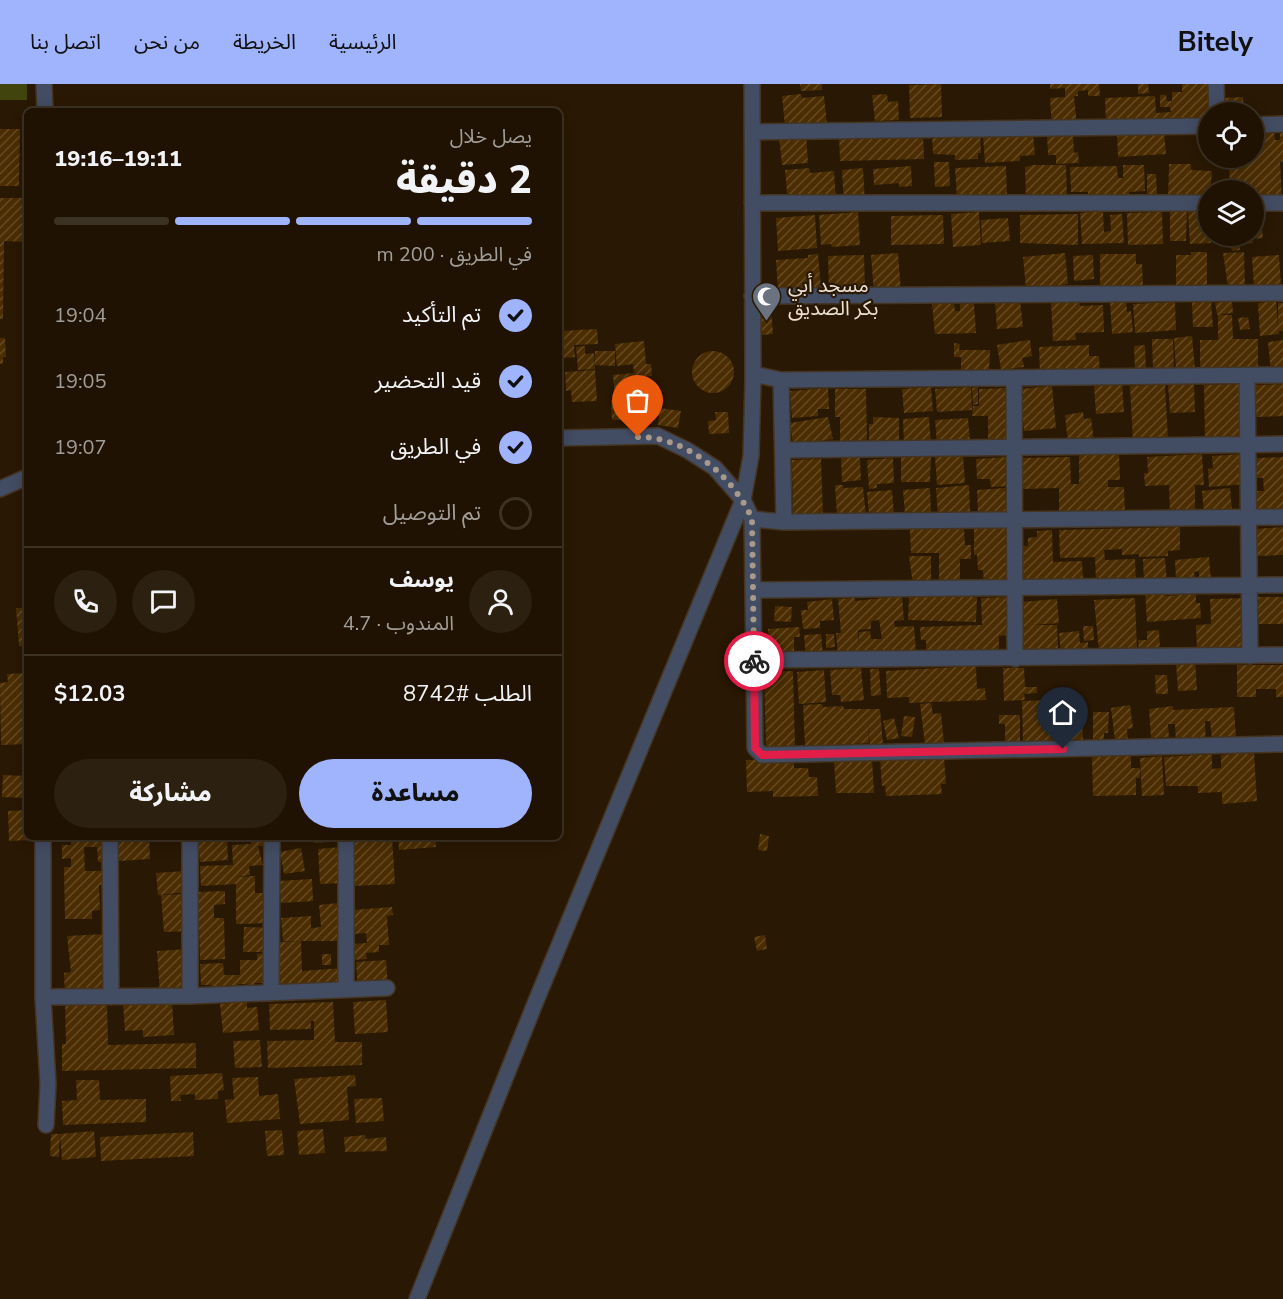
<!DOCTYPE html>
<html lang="ar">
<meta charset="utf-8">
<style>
body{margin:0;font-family:"Nunito Sans","Noto Sans Arabic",sans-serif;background:#2c2011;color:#f1f3f6;direction:rtl;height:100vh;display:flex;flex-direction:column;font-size:22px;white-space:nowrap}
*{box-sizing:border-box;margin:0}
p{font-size:20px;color:#a19e99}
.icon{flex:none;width:33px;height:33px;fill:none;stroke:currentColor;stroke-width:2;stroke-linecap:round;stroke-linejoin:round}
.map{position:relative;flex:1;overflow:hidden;direction:ltr}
.sheet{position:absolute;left:24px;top:24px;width:538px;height:732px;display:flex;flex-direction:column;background:#1f1202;border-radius:9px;box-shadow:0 3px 15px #0003,0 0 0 2px #3c3224;direction:rtl}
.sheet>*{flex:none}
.tools{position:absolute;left:1198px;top:18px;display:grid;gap:12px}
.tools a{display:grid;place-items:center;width:66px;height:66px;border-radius:50%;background:#1f1202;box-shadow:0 3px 15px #0003,0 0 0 2px #3c3224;font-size:30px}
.pin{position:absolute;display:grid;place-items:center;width:51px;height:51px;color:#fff;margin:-62px -26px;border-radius:50% 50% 50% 0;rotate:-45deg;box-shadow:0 0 6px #0007}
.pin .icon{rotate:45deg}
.courier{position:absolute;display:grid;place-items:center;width:60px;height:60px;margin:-30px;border:4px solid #e11d48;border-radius:50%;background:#fff;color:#222;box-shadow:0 2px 8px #0007}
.head em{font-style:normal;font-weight:800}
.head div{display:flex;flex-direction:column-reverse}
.head{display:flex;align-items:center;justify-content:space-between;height:102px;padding:0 30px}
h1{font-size:39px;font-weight:800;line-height:45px}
.bar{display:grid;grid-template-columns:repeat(4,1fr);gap:9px 6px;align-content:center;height:72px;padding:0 30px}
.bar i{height:8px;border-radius:4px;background:#3c3224}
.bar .active{background:#a0b3fd}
.bar p{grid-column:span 4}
.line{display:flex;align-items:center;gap:15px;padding:0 30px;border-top:2px solid #3c3224}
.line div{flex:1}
.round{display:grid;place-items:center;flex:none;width:63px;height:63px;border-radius:32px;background:#2c2011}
ol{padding:0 30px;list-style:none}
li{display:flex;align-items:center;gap:18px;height:66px}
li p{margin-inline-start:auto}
li .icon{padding:6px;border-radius:50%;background:#a0b3fd;color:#111;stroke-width:4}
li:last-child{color:#a19e99}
li i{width:33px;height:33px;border:3px solid #3c3224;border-radius:50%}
.button{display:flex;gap:12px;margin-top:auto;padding:12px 30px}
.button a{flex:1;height:69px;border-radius:36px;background:#a0b3fd;color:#111;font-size:24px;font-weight:800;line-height:69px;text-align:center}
.button a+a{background:#2c2011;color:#f1f3f6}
header{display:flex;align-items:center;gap:36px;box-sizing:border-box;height:84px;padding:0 30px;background:#a0b3fd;color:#111}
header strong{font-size:28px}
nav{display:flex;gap:33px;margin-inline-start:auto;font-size:21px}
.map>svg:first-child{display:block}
.pitch{fill:#41440d}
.building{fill:url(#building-hatch);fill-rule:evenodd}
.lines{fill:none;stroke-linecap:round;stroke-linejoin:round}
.street-casing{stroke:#443420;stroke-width:18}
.street{stroke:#424c62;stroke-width:15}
.done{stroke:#a89a8a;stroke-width:6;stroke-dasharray:0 10.8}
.route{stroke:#e11d48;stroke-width:8}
.labels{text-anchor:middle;stroke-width:4.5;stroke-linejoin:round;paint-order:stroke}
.poi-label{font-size:20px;fill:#ece0d3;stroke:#291803;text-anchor:start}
</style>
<header>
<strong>Bitely</strong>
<nav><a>الرئيسية</a><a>الخريطة</a><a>من نحن</a><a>اتصل بنا</a></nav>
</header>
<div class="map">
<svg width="1283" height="1215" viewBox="0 0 1283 1215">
<defs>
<pattern id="building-hatch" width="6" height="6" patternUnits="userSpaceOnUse" patternTransform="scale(1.5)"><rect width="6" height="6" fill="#4b2d01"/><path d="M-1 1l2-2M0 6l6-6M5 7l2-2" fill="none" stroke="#654b25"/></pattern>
</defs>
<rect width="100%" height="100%" fill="#291803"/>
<path class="pitch" d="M0,0H27V16H0Z"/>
<path class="building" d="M800,0H822V6L801,7Z
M941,0L942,33L910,34L909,1Z
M1050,0H1099L1100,12H1088V6L1078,7V12H1074L1077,42L1052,44L1050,14L1065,13V4L1050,5Z
M1138,0H1148L1149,9L1138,10Z
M1182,0H1211L1209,41L1106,42L1105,14L1155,12L1156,29L1171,28L1170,23H1160V11H1166L1167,17H1172V8H1182Z
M801,10L802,14L824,12L827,40L785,43L782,12Z
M887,10L888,18L898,17L899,36L875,37L872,11Z
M1243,13L1244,28H1224L1223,14Z
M0,45H20L19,102H0Z
M1164,46L1166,70L1118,73L1117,49Z
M980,47L981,69H978V75L955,76V71L933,70L932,49Z
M1254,47H1274L1275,56H1280V48H1283V77L1280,78L1282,115L1254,117V106H1230L1229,80L1248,79V74H1254Z
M923,49L924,75L840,77L839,51Z
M1033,49L1035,71L1020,72V77L985,79L983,52Z
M806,50L808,79L782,81L779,52Z
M1073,50L1074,69L1078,68L1079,79L1056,80V71H1048L1047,51Z
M934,78H949L950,102L935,103Z
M1169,80H1191V86L1212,87L1209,118L1168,117Z
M1034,81H1066L1067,115L1026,116L1025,83Z
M1123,81H1144L1145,107L1129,108V113L1088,114V108H1071L1070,83L1117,82L1118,94H1123Z
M911,82L912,102L899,103V99L874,101L873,85Z
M1006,82L1007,112L957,114L955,84Z
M809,84L810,89L834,87L836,118L788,120L785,86Z
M863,84L865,119L844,121L842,86Z
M1147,90H1156L1157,112L1147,113Z
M0,114H27V158L4,157L3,235H0Z
M1103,127L1104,148L1111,147L1110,131L1122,130L1124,159L1082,160L1080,129Z
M1170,127H1187L1186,157H1170Z
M1209,127L1211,159L1190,160L1188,128Z
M1254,127H1260L1263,154L1252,155L1253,159L1239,161L1240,166L1232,167L1230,152H1254Z
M858,128L860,161L832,163L831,160L821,161L819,131Z
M979,128L981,161L953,163L951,130Z
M1162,128L1163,160L1128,161L1127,129Z
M1078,130V161L1020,159V131Z
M815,131L817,164L778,167L776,134Z
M943,131L944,160L891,161V132Z
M1008,134L1010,157L982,159L981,136Z
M1191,168H1207V201L1176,204V171H1191Z
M1244,168L1245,203H1228L1223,169Z
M898,169L901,207L874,209L871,171Z
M1065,169L1068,200L1026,205L1023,173Z
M818,170L821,204L778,207L776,176L808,174V171Z
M1100,170H1136V180H1142L1143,203H1100Z
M864,171L865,207L829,208L828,172Z
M1093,171L1094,195L1074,197L1073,172Z
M1279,171L1281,202L1254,204L1252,173Z
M1020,216L1023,243L997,245L995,218Z
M1080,216V222L1103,221L1104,248L1075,249L1076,256L1053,257L1051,217Z
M1126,216L1127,228L1131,227L1133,248L1112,250L1110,217Z
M1211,217L1213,243H1193L1192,218Z
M1232,217L1233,229L1217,231L1215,219Z
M1276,217L1278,243V219H1283V247H1279V250L1260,252L1258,219Z
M1175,218L1176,246L1135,249L1133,220Z
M954,219L955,227H960V220L974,219L976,249L935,250L932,220Z
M771,222L773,250L762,251L760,223Z
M1218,231H1232L1233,255H1258V284L1200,286V256H1218Z
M1248,233L1250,245L1240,246L1238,234Z
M597,245L598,260L574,261L575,273L562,274L564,309H560V247Z
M1192,252L1195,286L1176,287L1174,254Z
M0,254H5L6,273H3V280H0Z
M1152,255H1173L1174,286H1153Z
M1030,256L1032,272L1022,274L1024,283L1001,286L997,261Z
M1283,256V287L1271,289L1268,258Z
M644,257L646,280H651L652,292L642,293L643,310L615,313L613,291L634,289L633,280L617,282L615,260Z
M954,259L960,260L959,266H990L989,288H961V273H954Z
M1089,261V272H1099L1100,288L1040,291L1039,263Z
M1145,261L1146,286L1135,287L1134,262Z
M585,262V270L594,269L595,285L578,286L576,263Z
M692 288a21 21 0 1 1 42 0a21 21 0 1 1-42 0Z
M595,267H615V282L595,281Z
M595,286L597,317L572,318L571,306L566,307L565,288Z
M1122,299L1124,328L1096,330L1094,301Z
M1194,299L1195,328L1170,329L1168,300Z
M1165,300L1168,356L1133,358L1130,302Z
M1239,300L1240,357L1205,358L1204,301Z
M1283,300V332L1256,333L1254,301Z
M1052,302L1056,344L1024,347L1020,305Z
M931,303L933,327L904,329L902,305Z
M971,303L972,326L937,328L935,305Z
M978,303V320L973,321L972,304Z
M828,304L829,325H818V332L792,334L790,307Z
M1007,304L1008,359H988V332H972L973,322H979V305Z
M835,305H866L867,357L840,358V333H835Z
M611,316H622V324L628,323L629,335L612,336Z
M660,324L681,327L678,344L658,341Z
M646,325L647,337L631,339L629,327Z
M715,328H728L729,349L709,350L708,337L716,336Z
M1083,328L1084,335L1091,334L1094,357L1068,360L1065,331Z
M828,333L833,355L793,361L790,339Z
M873,333L899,334V360H869V340H873Z
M929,333L931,359L904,361L903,335Z
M968,334L970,358L937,360L935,336Z
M963,370L965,399L937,401L935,373Z
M1119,370L1120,396H1108V403H1124L1125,428L1059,429V404L1022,405L1021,374L1070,373L1071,400H1079V371Z
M1202,370L1204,401H1195V430L1170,432L1169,401L1145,402L1144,389H1148L1147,373Z
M1243,370L1245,400L1209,403L1208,385L1213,384L1212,372Z
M901,372H931L930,398H901Z
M860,373L861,396L842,398L841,374Z
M1008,373L1009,402L991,403L990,395H977L976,375Z
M1283,373V429L1256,430L1255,407H1264L1263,394H1257L1256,374Z
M893,374L894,399L877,400V404L869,405L867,376Z
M821,375L823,432L793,433L792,376Z
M835,401H843V404L863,403L866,431L846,433L845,425V432H837Z
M969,401L970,429L938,432L936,404Z
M930,404L931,430L905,431L903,406Z
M1005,404L1007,429L978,431L977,406Z
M1230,404L1232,426L1204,429L1202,407Z
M892,406L894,429L869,431L867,408Z
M1009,443L1010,501L984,502L983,486H978L977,471H974V444Z
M1180,443V466L1168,467V472L1139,473V470L1122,471V465L1104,466L1105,476L1135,475L1136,497L1096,499L1095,473L1060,474L1059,446Z
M1283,443V471L1256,472L1255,445Z
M964,444L965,461H971V475H960V502H939V469H911L910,445Z
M1052,446L1053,478L1082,477L1083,496L1023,502L1021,462H1028V454L1037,453V447Z
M909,472H931V501H913Z
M1209,473L1211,497L1199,498V487L1194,488L1195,495L1176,497L1175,476Z
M1165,474L1167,499L1144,500L1143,475Z
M1164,507L1165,512L1196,510V519H1200L1201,534L1147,538L1145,508Z
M909,511L977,513L976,538L908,536Z
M902,512L904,536L894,537L895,543L914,542L916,568L838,573L836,549H841L838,515L855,514V517ZM879,536L882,555H871L870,547L859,548V562L858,546L871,545V537Z
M1008,513L1009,551L999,552V567L926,570V556H921L920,543L982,541L981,514Z
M1258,513H1283V540H1258Z
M23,514H27V562H19L16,524H23Z
M1135,514L1137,566L1099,567L1094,516Z
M1242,514L1244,567L1197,569L1196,541L1211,540L1210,515Z
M832,515L834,536L820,537V544L803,545L801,526H808L807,518Z
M1057,515L1059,539L1032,541H1057L1058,564L1043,565L1044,569H1022L1021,518Z
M775,522L792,523L791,538L774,537Z
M1083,542H1093L1094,556L1084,557Z
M799,543L800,553H794V567L769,568L768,545Z
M1159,546L1160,566L1139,567L1138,556H1147V547Z
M1079,547L1080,559L1088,558V567L1061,569L1059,549Z
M821,550L823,572L806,574L804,551Z
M826,550H834L835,563L826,564Z
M1195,577L1197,606L1178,607L1176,579Z
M1237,581H1283V613H1276V605H1256V613H1237Z
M976,582L977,605L985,604L986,616L909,619V613L887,614L886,587Z
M861,584L864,616L841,618L840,611H832L830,586Z
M1003,584H1024L1025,603H1037V609L1024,610L1025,616L1004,617Z
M870,585H879L881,611L871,612Z
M824,586L826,618L799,620L797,588Z
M793,587L795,662L766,663L764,588Z
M26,589L27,660L1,661L0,599L8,598L7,590Z
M1155,591H1167L1168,610H1156Z
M1079,615V625H1082L1083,658L1023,659L1022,617Z
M931,619L933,630L941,629L944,659L925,661L920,620Z
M822,620L823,623L843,622L844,625H880L883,660L870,661L868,640L869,659L805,663L803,621Z
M1130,621L1133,644L1127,645L1128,655L1115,657L1111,624Z
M1173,622V626L1234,623L1236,654L1212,655L1210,637H1205L1206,658L1176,660L1175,640H1168L1169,653L1151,654L1149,625Z
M1093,628H1109L1108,649H1104V657H1093Z
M999,631H1020V659H1005V640H999Z
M904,632L915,633L912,653L901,652Z
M894,634L899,654L887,656L883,637Z
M1254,669L1257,717L1222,720V708L1198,709V702H1166L1164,673L1212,670V685L1221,684V671Z
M1115,671L1131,672V684H1140V694H1136V711L1093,712L1092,672Z
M1162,672L1164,711L1142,712L1140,674Z
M944,673L946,700H941L942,710L886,712L885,701L882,702L880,674Z
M872,674L874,709H836L834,676Z
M794,675V684H808L809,693H817L818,712L773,713V707L747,708L746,676Z
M3,691L27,692V714L2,713Z
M27,726V753H30V756L9,757L8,727Z
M760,750L769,752L767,767L758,766Z
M71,753H108L103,778H98L97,763H84L85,787H105L106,801H99L100,826L92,827V835H65L64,783H71V774L62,775V761H71Z
M117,753H149L150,775L119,777Z
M251,753H270V762H258L263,781L249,782L250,791L235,793L255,792V809H267L268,839L236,840V800L201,802L200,782L233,781L232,761L251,760Z
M314,753H343V757L314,759Z
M392,753L395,800L353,802L351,755Z
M398,753L435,755L436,763L399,766Z
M227,754L228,776L200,778L198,756Z
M341,763L344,799L320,800L318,765Z
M301,764L305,787L284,790L280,768Z
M185,787L187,808L158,811L156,789Z
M312,795L313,817L281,819L279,797Z
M225,807V820L214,821V834H224L225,875L200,876L198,808Z
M188,810L190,847L164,848L161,811Z
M339,819L342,857H283L281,834L311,832V844L321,843L319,821Z
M392,823L393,831L387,832L389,861H379V868L366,869L367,875L353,876L352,860L367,859L366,849L354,850L353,826Z
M244,843L271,844L266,868H243Z
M105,850L109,909L65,911L64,889L71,888L67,852Z
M765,851L767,865L757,867L754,853Z
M301,857L302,887L344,884L345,906L281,909L278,858Z
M190,865L193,909L160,911L157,867Z
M266,869L272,894L262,895V899H254L255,904L247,905V900H238L239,907L211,908V901H201L200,880L223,879L224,891H240V876H257V870Z
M322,870H331V881H322Z
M386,876L388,903L358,905L356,878Z
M386,916L388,948L355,950L353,918Z
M172,917L174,951L143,953V946L125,947L123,920Z
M247,917V924L257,923L259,946L223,949L220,920Z
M65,918H107L108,961L196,959V984L62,987V960H66Z
M333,918L335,958H362V981L268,984L267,957L314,956V937H311V945L270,946L269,920Z
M260,956L262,983L235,984L233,957Z
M222,989L224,1006L218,1007V1015L195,1016V1010L180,1011L181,1017H171L170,992Z
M355,991L356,1002L347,1003L349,1036L300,1040L294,995Z
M258,993L259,1012L278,1010L280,1035L227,1039L225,1016L234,1015L232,994Z
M76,996H99L100,1016L146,1015V1038L63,1041L62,1017L77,1016Z
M382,1014L384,1037L356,1039L354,1015Z
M323,1045L325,1069L299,1071L297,1047Z
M282,1046L284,1071L267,1072L265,1047Z
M94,1047L96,1073L62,1076L60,1050Z
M193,1048L194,1072L101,1077L100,1053Z
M51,1050H60L59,1073L50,1072Z
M365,1051L366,1055L386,1053L387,1067L345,1068L344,1053Z"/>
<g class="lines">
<defs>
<path id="street" d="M44,0L45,27
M1216,0L1217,28
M1254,41L1283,40
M752,48L1209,42
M752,119H1209
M1254,119H1283
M752,212L1283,209
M753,290L781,296L1283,291
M1247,292L1250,572
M1014,294L1015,575
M781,296L784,438
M560,354L658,352L687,366L715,384L743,416L752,435L755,664L762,671L1283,660
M783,366L1283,360
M0,405L27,393
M752,435L784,438L1283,433
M753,506L1283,501
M754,576L1283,571
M43,753V913L190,912L387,904
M110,753L111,913
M346,904V753
M271,909L272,753
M190,912V753
M43,913L48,1000L46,1041
M417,1215L536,917L743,416L751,372L753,296L752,0"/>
</defs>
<use href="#street" class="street-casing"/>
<use href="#street" class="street"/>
</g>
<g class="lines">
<path class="done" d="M638,353C686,352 734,393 752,435L754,577"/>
<path class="route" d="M754,577L755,664L762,671L1063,665"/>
</g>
<defs>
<symbol id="mosque-pin" viewBox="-11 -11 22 30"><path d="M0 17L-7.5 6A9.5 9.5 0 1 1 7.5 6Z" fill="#6b7280" stroke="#291803"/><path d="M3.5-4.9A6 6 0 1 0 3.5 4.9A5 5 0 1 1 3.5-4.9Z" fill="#fff"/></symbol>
</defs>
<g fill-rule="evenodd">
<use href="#mosque-pin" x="750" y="196" width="33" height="45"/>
</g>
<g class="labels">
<g class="poi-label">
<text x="788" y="208">مسجد أبي<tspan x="788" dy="23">بكر الصديق</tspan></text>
</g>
</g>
</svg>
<div class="tools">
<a><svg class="icon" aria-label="locate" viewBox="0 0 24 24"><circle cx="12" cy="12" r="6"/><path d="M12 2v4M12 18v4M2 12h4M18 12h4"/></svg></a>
<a><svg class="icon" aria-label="layers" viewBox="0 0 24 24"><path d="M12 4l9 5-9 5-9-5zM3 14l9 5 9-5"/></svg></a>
</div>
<div class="pin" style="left:638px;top:353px;background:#ea580c"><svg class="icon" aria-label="bag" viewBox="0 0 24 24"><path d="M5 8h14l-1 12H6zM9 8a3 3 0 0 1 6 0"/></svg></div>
<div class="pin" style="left:1063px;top:665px;background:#1f2937"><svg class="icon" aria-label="home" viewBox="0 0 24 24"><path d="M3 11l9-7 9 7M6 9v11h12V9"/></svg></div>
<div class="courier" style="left:754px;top:577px"><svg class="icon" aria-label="bike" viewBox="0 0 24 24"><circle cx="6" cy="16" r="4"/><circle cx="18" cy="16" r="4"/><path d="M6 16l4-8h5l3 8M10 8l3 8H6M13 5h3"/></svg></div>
<section class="sheet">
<div class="head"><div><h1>2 دقيقة</h1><p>يصل خلال</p></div><em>19:11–19:16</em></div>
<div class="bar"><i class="active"></i><i class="active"></i><i class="active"></i><i></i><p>في الطريق · 200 m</p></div>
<ol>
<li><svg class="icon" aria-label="check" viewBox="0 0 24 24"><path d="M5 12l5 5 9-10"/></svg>تم التأكيد<p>19:04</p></li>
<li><svg class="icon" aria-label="check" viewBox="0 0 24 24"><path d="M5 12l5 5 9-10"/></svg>قيد التحضير<p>19:05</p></li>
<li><svg class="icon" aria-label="check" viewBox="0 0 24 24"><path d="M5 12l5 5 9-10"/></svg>في الطريق<p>19:07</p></li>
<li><i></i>تم التوصيل</li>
</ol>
<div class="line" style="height:108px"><a class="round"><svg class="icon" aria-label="person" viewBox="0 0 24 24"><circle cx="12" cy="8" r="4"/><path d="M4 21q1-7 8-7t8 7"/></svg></a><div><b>يوسف</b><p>المندوب · 4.7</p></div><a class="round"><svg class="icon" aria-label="chat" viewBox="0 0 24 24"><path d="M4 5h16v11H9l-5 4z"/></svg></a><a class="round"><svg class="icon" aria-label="phone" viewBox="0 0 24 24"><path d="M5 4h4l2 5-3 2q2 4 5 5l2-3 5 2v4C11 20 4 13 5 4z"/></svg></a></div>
<div class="line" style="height:78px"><div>الطلب #8742</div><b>$12.03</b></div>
<div class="button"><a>مساعدة</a><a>مشاركة</a></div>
</section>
</div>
